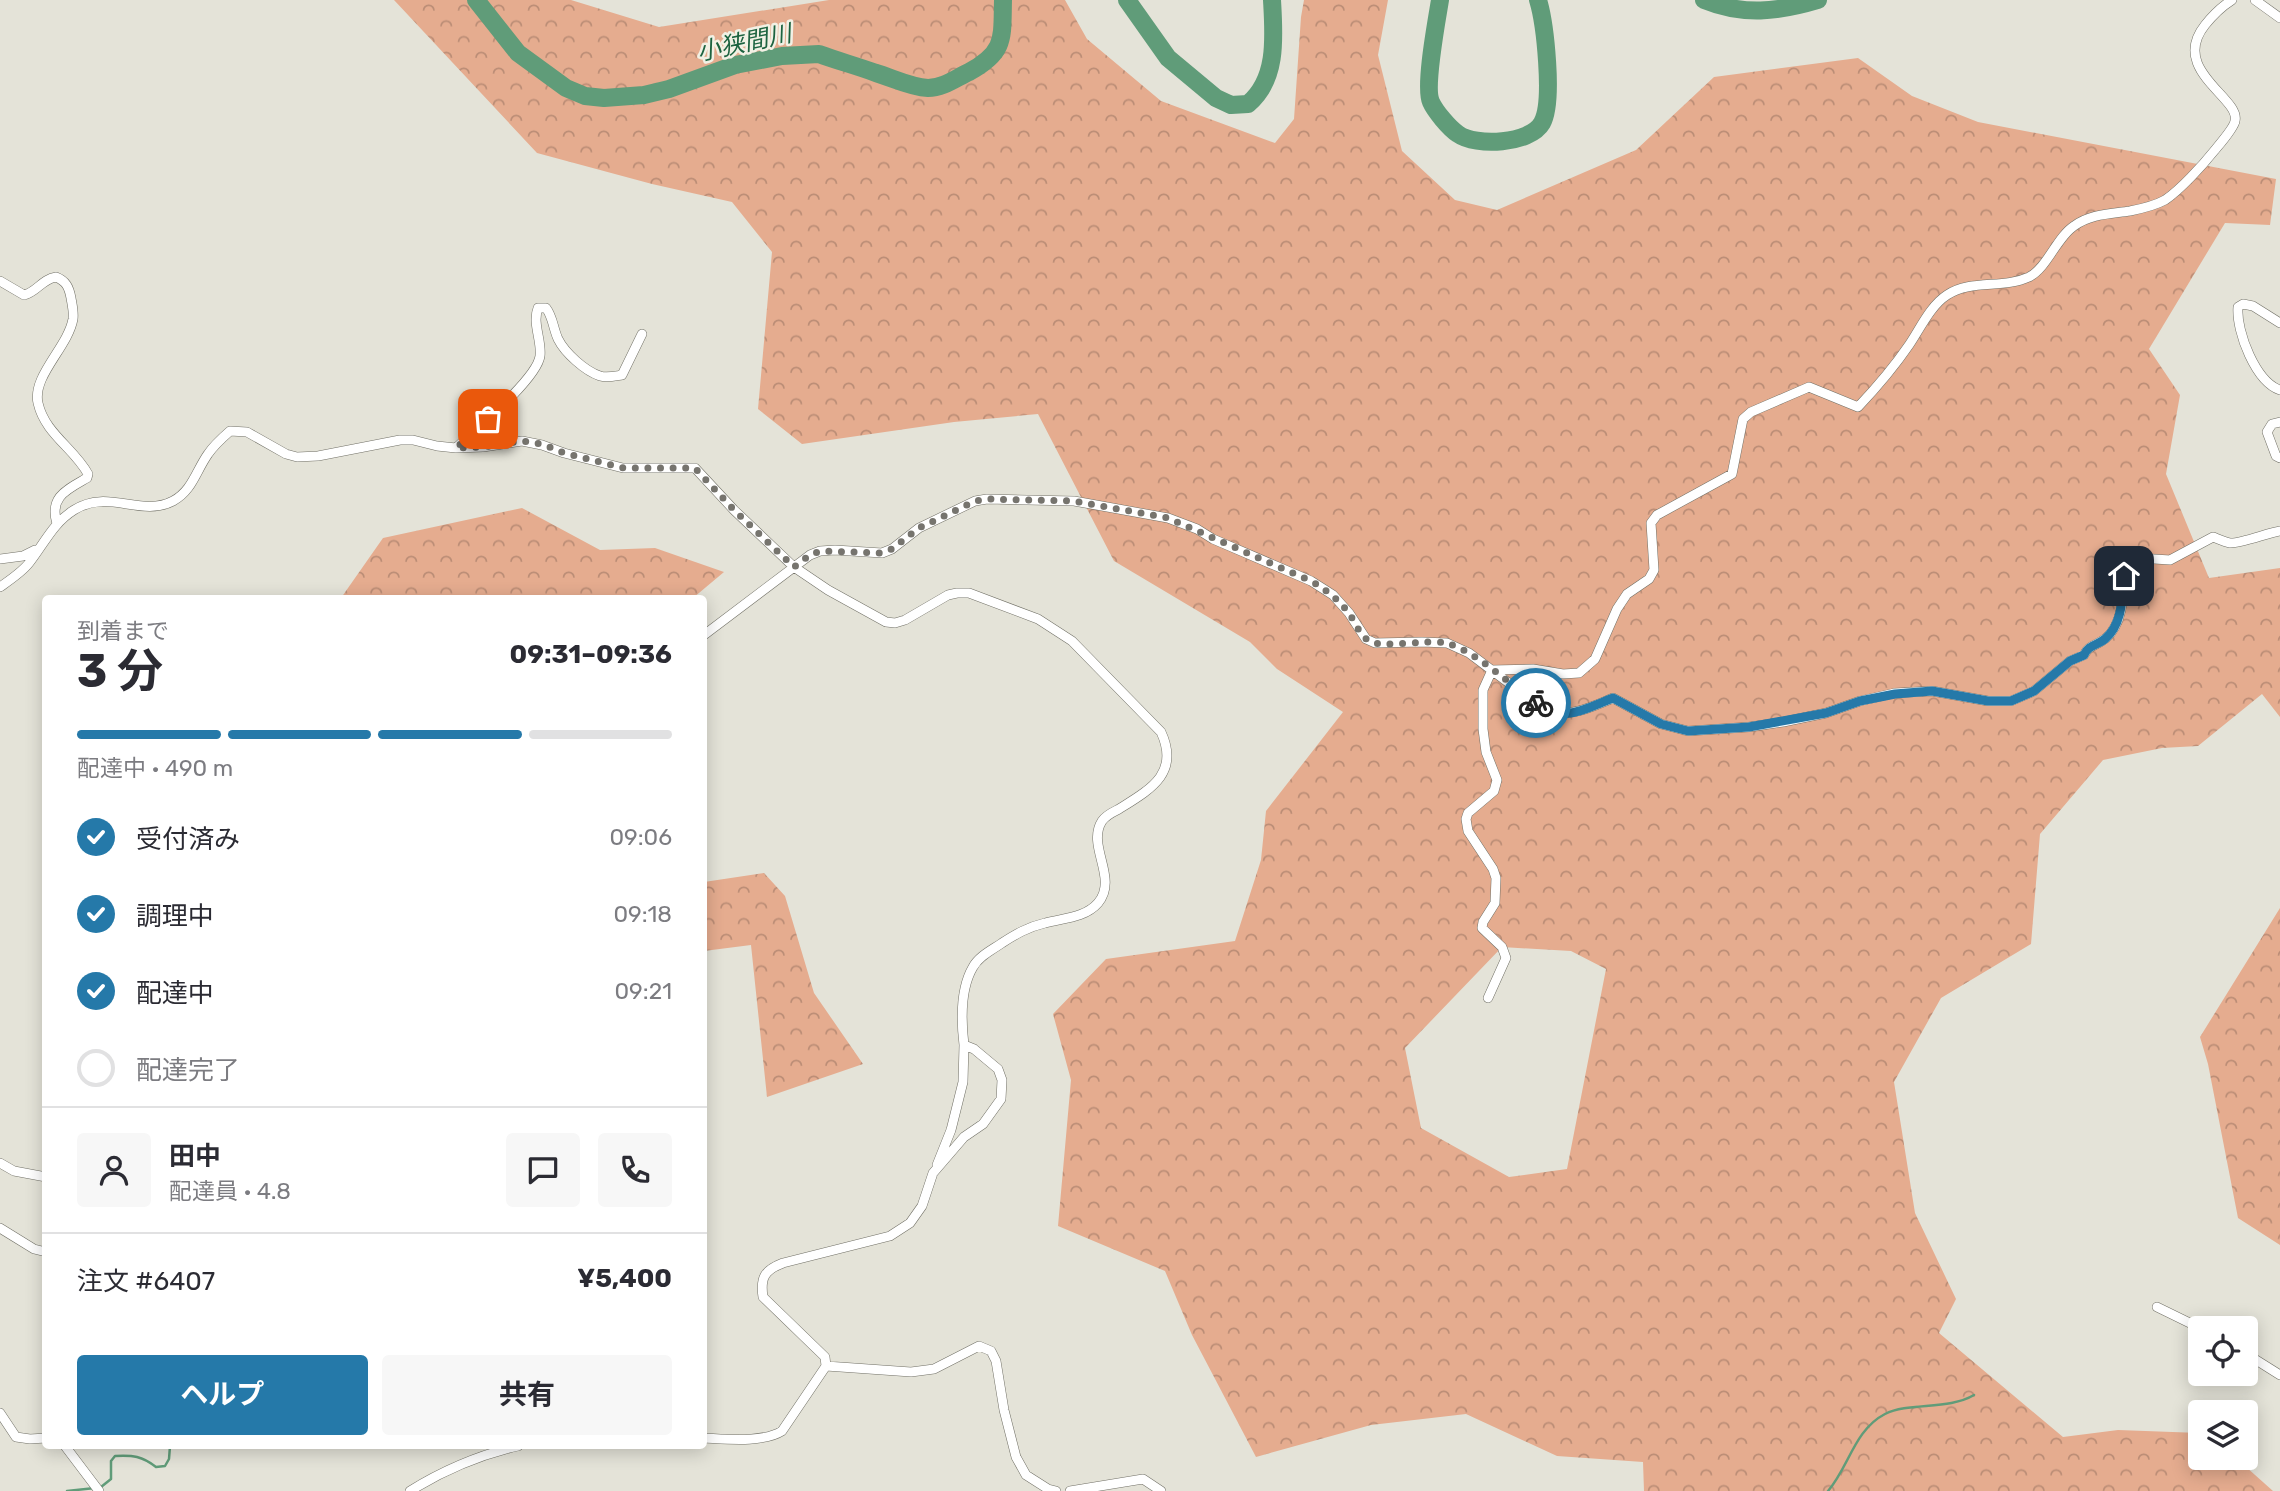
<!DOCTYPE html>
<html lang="ja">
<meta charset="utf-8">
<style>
body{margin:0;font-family:Rubik,"Noto Sans JP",sans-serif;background:#f7f7f7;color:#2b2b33;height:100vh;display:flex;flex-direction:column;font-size:26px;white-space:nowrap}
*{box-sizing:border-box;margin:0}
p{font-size:23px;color:#7c7c81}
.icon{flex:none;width:38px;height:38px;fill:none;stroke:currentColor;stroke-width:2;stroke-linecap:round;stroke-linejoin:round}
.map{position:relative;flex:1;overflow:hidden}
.sheet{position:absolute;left:42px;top:595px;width:665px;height:854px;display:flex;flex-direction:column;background:#fff;border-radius:7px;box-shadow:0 4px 18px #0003}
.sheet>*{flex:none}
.buttons{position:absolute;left:2188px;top:1316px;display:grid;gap:14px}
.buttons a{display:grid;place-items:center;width:70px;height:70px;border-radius:7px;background:#fff;box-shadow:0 4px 18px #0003;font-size:35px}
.pin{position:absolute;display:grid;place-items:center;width:60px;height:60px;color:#fff;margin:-30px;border-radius:14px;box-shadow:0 4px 10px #0006}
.courier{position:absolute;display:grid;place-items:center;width:70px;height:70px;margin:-35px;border:5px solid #2579a9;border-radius:50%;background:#fff;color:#222;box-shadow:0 2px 9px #0007}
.summary em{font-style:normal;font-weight:700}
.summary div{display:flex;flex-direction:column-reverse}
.summary{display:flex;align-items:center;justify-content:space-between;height:119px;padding:0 35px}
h1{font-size:46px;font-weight:700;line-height:52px}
.bar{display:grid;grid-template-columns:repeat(4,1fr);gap:10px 7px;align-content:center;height:84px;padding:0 35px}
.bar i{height:9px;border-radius:5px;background:#e1e1e2}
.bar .selected{background:#2579a9}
.bar p{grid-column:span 4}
.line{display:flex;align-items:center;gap:18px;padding:0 35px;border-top:2px solid #e1e1e2}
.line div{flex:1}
.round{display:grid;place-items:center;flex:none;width:74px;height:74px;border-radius:7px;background:#f7f7f7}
ol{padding:0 35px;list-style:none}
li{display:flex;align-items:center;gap:21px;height:77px}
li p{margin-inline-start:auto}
li .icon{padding:7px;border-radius:50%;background:#2579a9;color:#fff;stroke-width:4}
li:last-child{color:#7c7c81}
li i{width:38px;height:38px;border:4px solid #e1e1e2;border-radius:50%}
.cta{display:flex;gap:14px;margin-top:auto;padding:14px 35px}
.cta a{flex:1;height:80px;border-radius:7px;background:#2579a9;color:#fff;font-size:28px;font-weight:700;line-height:80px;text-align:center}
.cta a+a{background:#f7f7f7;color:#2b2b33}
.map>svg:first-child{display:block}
.forest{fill:url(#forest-crowns);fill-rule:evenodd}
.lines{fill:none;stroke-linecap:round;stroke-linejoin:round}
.stream{stroke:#609c79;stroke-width:2.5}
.river{stroke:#609c79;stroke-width:18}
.minor-casing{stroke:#717066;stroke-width:10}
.minor{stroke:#fff;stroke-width:9}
.done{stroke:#76746e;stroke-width:7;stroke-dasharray:0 12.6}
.route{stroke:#2579a9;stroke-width:9}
.labels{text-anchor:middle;stroke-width:5;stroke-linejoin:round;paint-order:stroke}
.water-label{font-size:24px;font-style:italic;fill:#1d6340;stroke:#f2f1e5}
</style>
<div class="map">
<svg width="2280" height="1491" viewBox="0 0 2280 1491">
<defs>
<pattern id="forest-crowns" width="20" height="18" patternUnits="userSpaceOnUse" patternTransform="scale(1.75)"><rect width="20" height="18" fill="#e5ac8f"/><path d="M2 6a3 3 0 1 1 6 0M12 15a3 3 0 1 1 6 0" fill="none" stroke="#bb8d76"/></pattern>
</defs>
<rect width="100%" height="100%" fill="#e4e3d8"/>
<path class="forest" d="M394,0H571L659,27L829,0H1065L1087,39L1161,101L1275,143L1294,119L1301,17L1304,0H1388L1378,55L1402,151L1455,200L1497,210L1636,150L1714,77L1858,58L1912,96L1978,122L2276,179L2270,225L2225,223L2149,349L2180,395L2166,474L2209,578L2280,568V717L2262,694L2198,746L2162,748L2103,760L2040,834L2031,944L1941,998L1894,1082L1915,1213L1956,1299L1939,1333L2063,1437L2118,1430L2200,1433V1458H2236L2273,1491H1644L1643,1462L1557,1456L1466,1414L1371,1425L1256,1457L1192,1335L1165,1271L1058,1226L1071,1080L1053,1014L1106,959L1235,941L1261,860L1266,811L1343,712L1277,669L1250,642L1114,561L1038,414L954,422L802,444L758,409L772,252L732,202L652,184L537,153ZM1502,947L1571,951L1606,969L1567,1169L1509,1177L1421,1128L1405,1048Z
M522,508L600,550L655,548L724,572L693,598H341L383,538Z
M764,873L785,896L814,993L863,1064L767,1097L751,945L704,951V882Z
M2280,908V1245L2238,1218L2208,1064L2200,1037Z"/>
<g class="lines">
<path class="stream" d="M101,1487L111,1479V1461L115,1456C133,1455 142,1456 156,1467L165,1466L169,1459L170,1446
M67,1491L95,1488
M1828,1491C1849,1467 1854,1430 1885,1414C1909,1402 1949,1410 1974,1395"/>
<path class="river" d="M476,0L518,53L566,88L585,96L604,98L644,95L669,89L735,65L782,56L819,54C838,61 857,66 876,73C893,78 910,87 928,88C943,88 956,78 969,72C1006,52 1002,38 1003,0
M1127,0L1168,58L1216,98L1231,105L1248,104C1278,79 1274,36 1272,0
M1440,0C1437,19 1424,87 1431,102C1435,111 1449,128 1458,134C1476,147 1530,144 1542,123C1554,102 1545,23 1538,0
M1704,0C1743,16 1778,12 1818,0"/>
<defs>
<path id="minor" d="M2255,0L2280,18
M0,281L24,295C37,292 42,279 56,277C66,281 69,287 71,298C72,304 74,312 73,319C68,347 32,376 38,403C45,434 74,448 88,474L87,478C66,490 49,497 57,524
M2280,323L2253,306L2243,304L2238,307C2236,332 2256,382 2280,390
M2280,422L2272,424L2267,432L2276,456L2280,458
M456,448C474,431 537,379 540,356C542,341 532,323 538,308H546C553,317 553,328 558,339C565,353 585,371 600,376C607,378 615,376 622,375L642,334
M0,559L23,556L35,550
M0,587C10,580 22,572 29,563C44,544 53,523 74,510C108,488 141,518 173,501C192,491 196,471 208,454C214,445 222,438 230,431L247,432L286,454L297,457L318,456L400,440H413L437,446L456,448L483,447L522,441L542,445L564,453L623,468H695L734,510L794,567L828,590L886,622L895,623L905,620L948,595L957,593H969L1038,619L1072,641L1161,732C1180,773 1151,789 1119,809C1113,812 1106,815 1102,821C1086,846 1119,878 1098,903C1085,918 1063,918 1045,923C1028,927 1016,934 1002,943C992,950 979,956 973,967C960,989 961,1020 964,1045L974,1049L998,1069L1002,1080L1001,1099L983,1124L964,1137L933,1173L922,1206L910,1223L890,1236L783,1263C765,1270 760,1277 763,1297L825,1357L826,1366
M704,635L810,555L820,551L835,550L882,553L892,549L919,528L975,501L987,499L1074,501L1168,518L1197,529L1213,539L1311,581L1333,595L1349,613L1366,639L1375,643L1422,642L1447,643L1469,653L1546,711C1570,718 1591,707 1613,698L1661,724L1688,731L1749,727L1783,722L1826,713L1860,701L1895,693L1932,691L1988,701H2011L2034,691L2070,661L2084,655C2088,645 2098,645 2106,638C2126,621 2123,586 2125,562L2138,558L2170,560L2213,537C2218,539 2224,542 2230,543C2239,544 2268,533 2280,531
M1492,670L1533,669L1563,674L1579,673L1595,659L1617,609L1627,594L1649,579L1654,570L1651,523L1657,515L1732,474L1743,419L1751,412L1809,387L1858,407C1876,388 1894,367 1909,345C1920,329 1930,306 1947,295C1971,279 2003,289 2029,277C2047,268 2057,237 2074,226C2090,214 2110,214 2130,211C2140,209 2156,205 2165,200C2180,190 2202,166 2214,151C2219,145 2234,128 2235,121C2241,98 2169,70 2205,25C2213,15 2221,7 2232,0
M1488,998L1506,958L1502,947L1482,928L1483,922L1495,903L1496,878L1493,869L1468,831L1466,819L1468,813L1494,791L1497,780L1486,752L1483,729V690L1492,670
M0,1163L14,1171L46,1177
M937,1165L951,1130L963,1082L964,1045
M0,1228L34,1249L46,1252
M2157,1307L2200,1328
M2245,1353L2280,1375
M826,1366L911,1372L934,1369L979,1346L991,1351L996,1361L1004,1410L1016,1457L1026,1475L1048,1489L1056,1491
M0,1413L16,1437L30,1439L46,1438
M704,1438C726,1439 763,1443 782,1431L826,1366
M65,1446L99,1491
M410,1491C444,1470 479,1455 518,1446
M1070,1491L1143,1479L1161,1491"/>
</defs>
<use href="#minor" class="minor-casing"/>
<use href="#minor" class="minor"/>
</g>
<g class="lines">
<path class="done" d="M488,419L456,448L483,447L522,441L542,444L564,453L624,468H695L734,510L794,567L810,555L820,551L882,553L892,549L919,528L975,501L987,499L1074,501L1168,518L1311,581C1326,590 1338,599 1348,612C1355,621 1360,637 1371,642C1385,648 1427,639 1446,643C1473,649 1512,686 1536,703"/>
<path class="route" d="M1536,703C1564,724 1584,709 1613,698L1661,724L1688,731L1749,727L1826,713L1860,701L1895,694L1932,691L1988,701H2011L2034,691L2070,661L2084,655C2088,645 2098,645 2105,639C2123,624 2122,597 2124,576"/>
</g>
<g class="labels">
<g class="water-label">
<text transform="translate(744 43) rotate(-12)" y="8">小狭間川</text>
</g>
</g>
</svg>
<div class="buttons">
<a><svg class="icon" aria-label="locate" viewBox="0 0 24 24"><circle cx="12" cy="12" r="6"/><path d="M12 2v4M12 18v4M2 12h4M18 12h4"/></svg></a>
<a><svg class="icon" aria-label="layers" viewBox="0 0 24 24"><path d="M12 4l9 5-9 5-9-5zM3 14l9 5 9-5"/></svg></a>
</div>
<div class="pin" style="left:488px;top:419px;background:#ea580c"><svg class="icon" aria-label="bag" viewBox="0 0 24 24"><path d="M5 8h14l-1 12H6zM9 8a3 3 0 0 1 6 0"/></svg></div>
<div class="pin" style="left:2124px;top:576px;background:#1f2937"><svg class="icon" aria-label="home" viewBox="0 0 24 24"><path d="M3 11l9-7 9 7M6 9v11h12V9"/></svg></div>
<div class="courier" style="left:1536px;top:703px"><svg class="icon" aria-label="bike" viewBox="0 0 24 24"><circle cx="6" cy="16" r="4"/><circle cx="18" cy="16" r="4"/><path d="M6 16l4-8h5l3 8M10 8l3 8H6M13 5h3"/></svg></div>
<section class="sheet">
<div class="summary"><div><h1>3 分</h1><p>到着まで</p></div><em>09:31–09:36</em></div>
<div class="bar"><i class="selected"></i><i class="selected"></i><i class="selected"></i><i></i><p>配達中 · 490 m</p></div>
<ol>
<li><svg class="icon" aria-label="check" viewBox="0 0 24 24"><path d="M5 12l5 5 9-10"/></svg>受付済み<p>09:06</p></li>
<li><svg class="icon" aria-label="check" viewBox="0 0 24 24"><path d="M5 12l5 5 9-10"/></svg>調理中<p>09:18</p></li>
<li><svg class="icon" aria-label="check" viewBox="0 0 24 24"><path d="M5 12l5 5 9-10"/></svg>配達中<p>09:21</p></li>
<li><i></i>配達完了</li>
</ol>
<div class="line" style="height:126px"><a class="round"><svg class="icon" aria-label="person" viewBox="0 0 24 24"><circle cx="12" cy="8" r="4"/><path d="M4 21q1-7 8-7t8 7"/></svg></a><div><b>田中</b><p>配達員 · 4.8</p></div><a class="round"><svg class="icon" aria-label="chat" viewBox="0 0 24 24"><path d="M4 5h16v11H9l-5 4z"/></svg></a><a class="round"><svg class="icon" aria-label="phone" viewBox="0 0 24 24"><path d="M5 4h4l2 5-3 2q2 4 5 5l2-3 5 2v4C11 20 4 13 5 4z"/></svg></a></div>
<div class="line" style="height:91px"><div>注文 #6407</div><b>¥5,400</b></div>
<div class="cta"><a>ヘルプ</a><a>共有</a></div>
</section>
</div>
